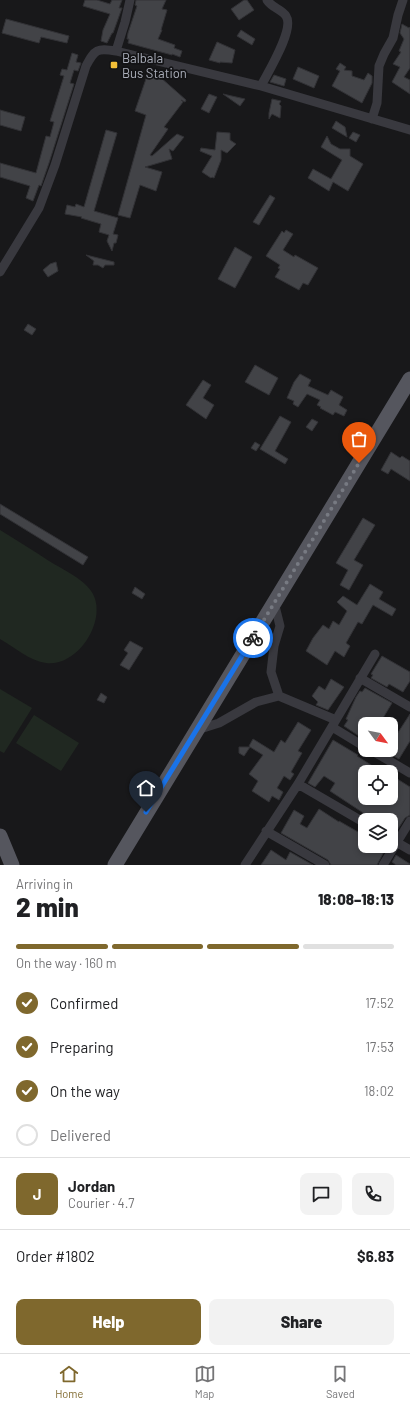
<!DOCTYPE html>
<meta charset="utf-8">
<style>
body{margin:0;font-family:Barlow,sans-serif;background:#f2f2f2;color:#202124;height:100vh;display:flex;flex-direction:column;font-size:15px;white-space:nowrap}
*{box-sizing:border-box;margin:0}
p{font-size:13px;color:#757577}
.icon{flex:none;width:22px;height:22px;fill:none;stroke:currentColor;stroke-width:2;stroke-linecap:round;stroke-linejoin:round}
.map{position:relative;height:865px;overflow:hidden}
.details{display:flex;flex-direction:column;background:#fff;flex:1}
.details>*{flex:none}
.needle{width:26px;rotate:122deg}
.fabs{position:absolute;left:358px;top:717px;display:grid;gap:8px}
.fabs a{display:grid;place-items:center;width:40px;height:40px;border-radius:8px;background:#fff;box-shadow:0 2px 6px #0003;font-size:20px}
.pin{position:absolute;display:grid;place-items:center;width:34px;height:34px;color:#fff;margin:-41px -17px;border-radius:50% 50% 50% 0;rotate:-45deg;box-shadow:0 0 4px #0007}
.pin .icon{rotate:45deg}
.courier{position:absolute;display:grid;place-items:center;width:40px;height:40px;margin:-20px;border:3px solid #1a73e8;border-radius:50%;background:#fff;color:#222;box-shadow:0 1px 5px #0007}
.head em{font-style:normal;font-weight:800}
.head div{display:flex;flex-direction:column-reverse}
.head{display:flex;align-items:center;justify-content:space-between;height:68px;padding:0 16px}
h1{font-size:26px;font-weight:800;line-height:30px}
.bar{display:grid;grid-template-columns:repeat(4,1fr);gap:6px 4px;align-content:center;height:48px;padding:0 16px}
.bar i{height:5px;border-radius:3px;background:#e0e0e0}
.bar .active{background:#7f682d}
.bar p{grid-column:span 4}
.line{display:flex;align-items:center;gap:10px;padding:0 16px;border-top:1px solid #e0e0e0}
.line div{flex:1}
.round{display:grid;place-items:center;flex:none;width:42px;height:42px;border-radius:8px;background:#f2f2f2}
ol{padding:0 16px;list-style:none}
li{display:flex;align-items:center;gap:12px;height:44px}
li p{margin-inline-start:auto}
li .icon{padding:4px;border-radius:50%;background:#7f682d;color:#fff;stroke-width:4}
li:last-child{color:#757577}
li i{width:22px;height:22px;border:2px solid #e0e0e0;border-radius:50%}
.button{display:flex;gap:8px;margin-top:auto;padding:8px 16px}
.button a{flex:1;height:46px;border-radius:8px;background:#7f682d;color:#fff;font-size:16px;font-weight:800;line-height:46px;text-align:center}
.button a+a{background:#f2f2f2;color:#202124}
.tab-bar{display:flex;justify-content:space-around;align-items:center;height:56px;border-top:1px solid #e0e0e0;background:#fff;font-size:11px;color:#757577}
.tab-bar a{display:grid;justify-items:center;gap:2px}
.tab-bar .active{color:#7f682d}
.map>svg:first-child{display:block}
.green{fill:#202821}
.building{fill:#424347;stroke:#323236}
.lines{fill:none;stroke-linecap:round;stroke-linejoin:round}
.minor{stroke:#39393f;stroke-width:9}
.primary{stroke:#55565e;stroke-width:15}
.done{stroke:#777a82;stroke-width:4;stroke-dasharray:0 7.2}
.route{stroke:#1a73e8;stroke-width:5}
.poi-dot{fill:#f3bf37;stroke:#131315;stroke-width:1.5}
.labels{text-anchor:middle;stroke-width:3.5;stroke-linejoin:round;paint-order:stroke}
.poi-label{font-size:13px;fill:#aaaeba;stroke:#131315;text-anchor:start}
</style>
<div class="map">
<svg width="410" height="865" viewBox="0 0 410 865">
<rect width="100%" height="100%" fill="#18181a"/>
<path class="green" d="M0,530C16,540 33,550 49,561C62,569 86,580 93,594C107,621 78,667 46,663C30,661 14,647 0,639Z
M0,689L32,708L4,753L0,751Z
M34,715L79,743L61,771L16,743Z"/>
<path class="building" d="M85,0H97L110,4L112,0H122L119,8H122L113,33H112L107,43L101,41L103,30L110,14L83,6Z
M136,0H166L162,9L167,10L161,30H162L158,39L175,45L174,48L182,51L180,57L172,54V55L128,43L129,39H127L128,33L137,6L135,5Z
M244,0H247L254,10L239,20L231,9Z
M6,19L69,36L67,43L41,37L39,43L2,33Z
M402,24L409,28L410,27V68L404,77L410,80V94L392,82L400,67L393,64L401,52L399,51L404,39L400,33Z
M241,30L255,39L252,45L237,36Z
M217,42L235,50L232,63L220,62V63L209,60Z
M72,53L78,55L76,62L81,63L78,71L74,70L70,83L74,84L49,163L41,186L39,185L33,201L26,198L30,186L0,177V163L36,173L46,136L50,137L54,122L50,121L64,76L60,75L62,69L67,70Z
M340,63L346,67L344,70L352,71V76L364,80L368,73L372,76V83L362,103L332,86L340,71L336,69Z
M298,67L319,76L314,88L293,79Z
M148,73L160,77L186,100L185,102L181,100L183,102L164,127L168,129L150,155L152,156L177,134L184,137L173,151L169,149L172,159L145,167L162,172L156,191L140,185L130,218L118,215L146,115L135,111Z
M274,75L286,79L284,86L270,82Z
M209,94L217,97L209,113L201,109Z
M223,94L245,99L240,106Z
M272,99L281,101L279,104L281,106L280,118L272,114L269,119V113Z
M0,110L25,117L21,131L0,125Z
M336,121L345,127L347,137L332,128Z
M106,130L117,133L94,211L118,218L113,234L118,235L116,243H114L112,251L107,241L109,235L99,232L101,224L81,218L82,217L65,214L67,205L75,207L76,204L84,207Z
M217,132L230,133V140L236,144L227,153L221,150V160L214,178L212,177L211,178L202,172L212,156L200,151L201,148L215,150Z
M353,132L360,135L356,142L349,138Z
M327,136L331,144L340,149H350V156L363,164L348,191L333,182L329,191L308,178L313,169L331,179L342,160L321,147Z
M270,195L275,198L259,225L253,222Z
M286,230L293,234L283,250L294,257L295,255L318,268L308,285L303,283L299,290L275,277L280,269L278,268L280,265L266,256L282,231L284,233Z
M235,247L252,257L235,288L218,279Z
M86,255L114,262V265H105L103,268L98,265H93L94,261Z
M56,262L58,271L48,277L43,270L50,264Z
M28,324L36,329L32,335L24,330Z
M255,365L278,378L269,395L245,382Z
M300,374L311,380L308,386L328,395L331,390L343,397L339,405L347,410L344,416L335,412L333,415L320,408L321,407L317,405L320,400L307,394L298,407L293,404L294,401L287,398L294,382Z
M203,380L211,385L203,398L214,405L206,419L186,405Z
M280,416L291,422L275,451L288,459L285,464L260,449Z
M312,419L318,422L312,431L306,427Z
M255,442L260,445L256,451L251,448Z
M391,452L400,458L402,456L410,461V481L391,469L388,474L381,470Z
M0,504L88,557L83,565L0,514Z
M363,518L375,525L354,560L363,565L349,590L340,585L348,570L336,563Z
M370,584L383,592L379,599L396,609L392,616L373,605L362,624L358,622L346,643L350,646L344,657L335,651L327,665L306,651L313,638L323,625L329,629L333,621L339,625L347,611L337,602L343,596L357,605Z
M135,587L145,594L142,599L132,593Z
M130,641L143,648L129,670L120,665L128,653L124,650Z
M382,656L410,672V681L403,692L389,684L387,687L371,678L373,675L371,674Z
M331,679L344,687L328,710L316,705L318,702L312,696L319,686L325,690Z
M365,688L392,703L383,718L393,724H365V738L359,736L344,726L348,720L346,719L356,697L360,691L362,692Z
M101,693L107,697L104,703L97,700Z
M410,714V741L399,759L383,750H391V730L397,734Z
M298,722L311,730L298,751L302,753L291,772L294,774L290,780L284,776L277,788L283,792L279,800L272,796L269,802L252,791L258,781L249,774L263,755L250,747L244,756L239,753V747H250L249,746L253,739L274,752L281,740L285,743Z
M333,740L358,755L357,756L382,772H365V798H391V775L410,787V815L405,818L398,829L391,824V820H378L372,817L371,818L330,791L335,783L324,776L315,787L308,783Z
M319,809L339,822V821L365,836V846H383L386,848L377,865H331L328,860L281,833L294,810L304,816L300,824L307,828Z
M271,850L286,860L290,852L313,865H261Z
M396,855L410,864V865H396L392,862Z"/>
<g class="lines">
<path class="minor" d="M116,51L125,22L130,0
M261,86C268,72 295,29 286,16C282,9 272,8 267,0
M372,119L377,103L379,66L384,54L393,38L398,15L403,0
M0,272L39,208L55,165L86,66C95,49 97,48 116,51L261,86L410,130
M274,602L280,626L274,646L271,672L279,696
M360,678L410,707
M332,727L365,747
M197,730L219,723L256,702L279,696L336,720
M371,750L410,773
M298,784L365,823
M266,831L325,865
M391,839L410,850
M245,865L298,784L375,654
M383,865L410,821"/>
<path class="primary" d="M0,836L12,865
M115,865L410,379"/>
</g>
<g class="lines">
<path class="done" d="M253,638L359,463"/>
<path class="route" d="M146,812L253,638"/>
</g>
<rect class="poi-dot" x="110" y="61" width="8" height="8" rx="2"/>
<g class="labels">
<g class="poi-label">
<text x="122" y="63">Balbala<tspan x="122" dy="15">Bus Station</tspan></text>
</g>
</g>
</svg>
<div class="fabs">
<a><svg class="needle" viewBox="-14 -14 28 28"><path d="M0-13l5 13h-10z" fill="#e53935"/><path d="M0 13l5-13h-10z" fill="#757577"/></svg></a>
<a><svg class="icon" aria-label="locate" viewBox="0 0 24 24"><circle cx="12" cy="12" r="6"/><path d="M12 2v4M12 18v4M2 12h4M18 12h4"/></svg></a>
<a><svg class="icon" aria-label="layers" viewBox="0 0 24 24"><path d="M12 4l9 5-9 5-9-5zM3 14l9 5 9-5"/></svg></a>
</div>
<div class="pin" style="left:359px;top:463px;background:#ea580c"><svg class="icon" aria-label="bag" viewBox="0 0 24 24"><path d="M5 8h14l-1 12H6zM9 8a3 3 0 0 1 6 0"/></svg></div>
<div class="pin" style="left:146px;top:812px;background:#1f2937"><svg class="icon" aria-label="home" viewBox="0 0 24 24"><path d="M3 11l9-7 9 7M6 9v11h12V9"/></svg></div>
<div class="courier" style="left:253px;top:638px"><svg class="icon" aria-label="bike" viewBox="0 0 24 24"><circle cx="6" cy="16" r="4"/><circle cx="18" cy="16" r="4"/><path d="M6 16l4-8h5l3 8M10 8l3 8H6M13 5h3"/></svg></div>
</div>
<section class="details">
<div class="head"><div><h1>2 min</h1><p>Arriving in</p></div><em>18:08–18:13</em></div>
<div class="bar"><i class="active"></i><i class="active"></i><i class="active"></i><i></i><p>On the way · 160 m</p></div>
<ol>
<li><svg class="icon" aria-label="check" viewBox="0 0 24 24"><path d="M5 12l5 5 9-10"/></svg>Confirmed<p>17:52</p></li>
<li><svg class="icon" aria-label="check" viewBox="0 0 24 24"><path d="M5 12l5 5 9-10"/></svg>Preparing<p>17:53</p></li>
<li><svg class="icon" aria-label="check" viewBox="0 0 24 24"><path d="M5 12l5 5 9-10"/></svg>On the way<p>18:02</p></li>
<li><i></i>Delivered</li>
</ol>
<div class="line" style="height:72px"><b class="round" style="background:#7f682d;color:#fff">J</b><div><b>Jordan</b><p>Courier · 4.7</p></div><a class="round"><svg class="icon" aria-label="chat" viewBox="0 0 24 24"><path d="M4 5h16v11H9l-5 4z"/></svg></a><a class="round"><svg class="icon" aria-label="phone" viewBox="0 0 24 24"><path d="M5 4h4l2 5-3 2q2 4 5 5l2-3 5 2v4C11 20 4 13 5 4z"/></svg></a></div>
<div class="line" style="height:52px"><div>Order #1802</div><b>$6.83</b></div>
<div class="button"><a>Help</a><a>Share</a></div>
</section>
<nav class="tab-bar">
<a class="active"><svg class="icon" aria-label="home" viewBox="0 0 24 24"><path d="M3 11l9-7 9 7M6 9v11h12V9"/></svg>Home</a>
<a><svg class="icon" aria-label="map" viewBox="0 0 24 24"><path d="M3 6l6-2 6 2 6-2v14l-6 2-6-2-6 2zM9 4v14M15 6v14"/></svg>Map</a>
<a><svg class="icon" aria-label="saved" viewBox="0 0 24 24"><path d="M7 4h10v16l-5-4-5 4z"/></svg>Saved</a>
</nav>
